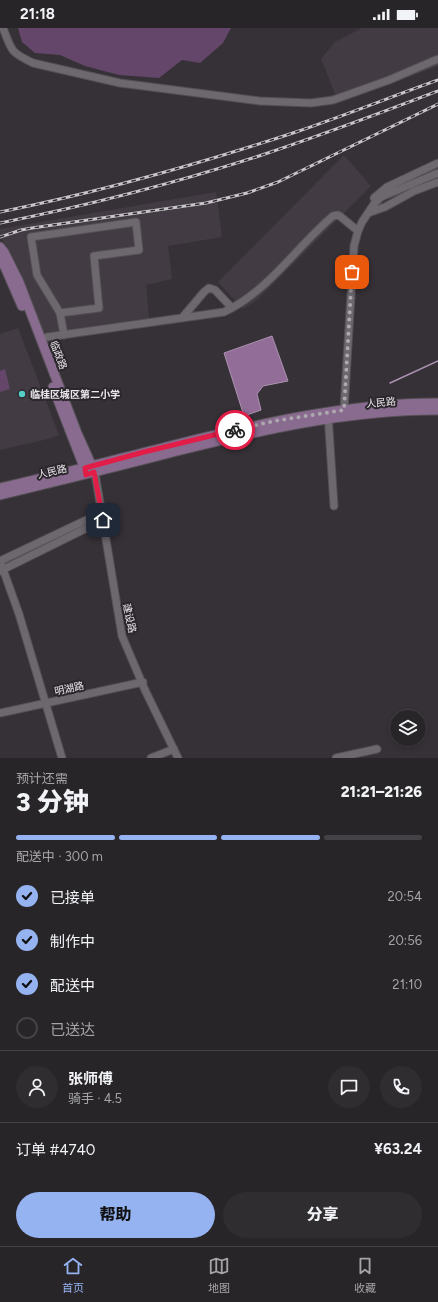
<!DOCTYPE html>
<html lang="zh">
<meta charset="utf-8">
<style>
body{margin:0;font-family:Figtree,"Noto Sans SC",sans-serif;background:#302d31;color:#f1f3f6;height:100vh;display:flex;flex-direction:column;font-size:15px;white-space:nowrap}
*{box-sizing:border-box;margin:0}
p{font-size:13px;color:#a5a5a8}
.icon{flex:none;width:22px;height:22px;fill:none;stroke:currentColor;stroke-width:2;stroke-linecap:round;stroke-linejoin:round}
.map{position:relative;height:730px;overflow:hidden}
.sheet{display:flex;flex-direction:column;background:#282529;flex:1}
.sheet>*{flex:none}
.tools{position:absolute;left:390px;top:682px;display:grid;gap:8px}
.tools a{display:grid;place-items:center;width:36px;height:36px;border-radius:50%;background:#282529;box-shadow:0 2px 6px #0003,0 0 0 1px #444246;font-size:20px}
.pin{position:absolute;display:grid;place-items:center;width:34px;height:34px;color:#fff;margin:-17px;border-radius:8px;box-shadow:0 2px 6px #0006}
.courier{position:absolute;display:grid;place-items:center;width:40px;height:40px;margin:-20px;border:3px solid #e11d48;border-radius:50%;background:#fff;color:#222;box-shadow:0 1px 5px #0007}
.overview em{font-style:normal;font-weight:800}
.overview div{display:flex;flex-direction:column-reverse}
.overview{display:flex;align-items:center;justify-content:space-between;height:68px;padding:0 16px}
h1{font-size:26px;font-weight:800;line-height:30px}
.bar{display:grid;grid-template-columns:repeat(4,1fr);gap:6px 4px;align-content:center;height:48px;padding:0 16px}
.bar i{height:5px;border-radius:3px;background:#444246}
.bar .active{background:#95b2f1}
.bar p{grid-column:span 4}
.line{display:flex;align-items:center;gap:10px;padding:0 16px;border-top:1px solid #444246}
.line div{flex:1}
.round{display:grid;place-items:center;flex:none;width:42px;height:42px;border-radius:21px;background:#302d31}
ol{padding:0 16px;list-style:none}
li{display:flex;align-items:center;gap:12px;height:44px}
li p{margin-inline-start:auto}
li .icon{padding:4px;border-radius:50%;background:#95b2f1;color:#111;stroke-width:4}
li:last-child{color:#a5a5a8}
li i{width:22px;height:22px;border:2px solid #444246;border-radius:50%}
.cta{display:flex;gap:8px;margin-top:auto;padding:8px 16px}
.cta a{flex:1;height:46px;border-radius:24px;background:#95b2f1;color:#111;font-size:16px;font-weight:800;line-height:46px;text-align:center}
.cta a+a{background:#302d31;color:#f1f3f6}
.status{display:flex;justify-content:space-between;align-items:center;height:28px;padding:0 20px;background:#282529;direction:ltr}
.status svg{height:11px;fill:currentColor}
.dock{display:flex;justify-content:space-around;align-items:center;height:56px;border-top:1px solid #444246;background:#282529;font-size:11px;color:#a5a5a8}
.dock a{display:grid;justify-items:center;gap:2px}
.dock .active{color:#95b2f1}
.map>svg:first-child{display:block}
.built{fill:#433b44}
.green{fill:#634669}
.water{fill:#916d98;stroke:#ac92b1}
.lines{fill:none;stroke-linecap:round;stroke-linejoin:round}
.stream{stroke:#ac92b1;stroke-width:1.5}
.minor-casing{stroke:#534f54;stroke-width:9}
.major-casing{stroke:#534f54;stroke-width:11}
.minor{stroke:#6d686e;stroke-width:7}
.major{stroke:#8a6b90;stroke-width:9}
.rail-casing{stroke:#c9c6ca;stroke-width:3}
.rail{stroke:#2c272d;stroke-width:1.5;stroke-dasharray:4.5;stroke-linecap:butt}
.done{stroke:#aca8ad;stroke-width:4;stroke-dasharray:0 7.2}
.route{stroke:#e11d48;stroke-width:5}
.poi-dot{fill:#55cec5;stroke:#2c272d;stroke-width:1.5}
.labels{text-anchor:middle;stroke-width:4;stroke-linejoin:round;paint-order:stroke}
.street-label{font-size:10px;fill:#ebe8ec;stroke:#2c272d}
.poi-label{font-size:10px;font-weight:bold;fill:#ebe8ec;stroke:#2c272d;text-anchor:start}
</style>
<div class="status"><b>21:18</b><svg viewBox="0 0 49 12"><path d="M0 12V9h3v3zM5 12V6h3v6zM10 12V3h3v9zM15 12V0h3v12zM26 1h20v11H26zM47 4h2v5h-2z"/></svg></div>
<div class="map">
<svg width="438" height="730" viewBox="0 0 438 730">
<rect width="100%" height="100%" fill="#363137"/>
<path class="built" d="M362,0H438V38L339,75L321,31L335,14Z
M344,127L371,158L257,272L243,281L218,254Z
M216,164L222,209L168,218L172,251L146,257L149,290L42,305L18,239L7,218L0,209V201Z
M18,300L59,407L48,411L0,422V306Z"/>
<path class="green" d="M18,0H231L223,15L200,35L182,32L159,50L119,47L85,38L60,27L35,25L22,14Z
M5,341L10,361L0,364V343Z"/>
<path class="water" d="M272,308L288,353L263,358L257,366L261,382L244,388L224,325Z"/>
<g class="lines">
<path class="stream" d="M390,355L438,333"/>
<defs>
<path id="minor" d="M3,0C12,23 10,24 33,35L120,55L260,73L311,75L333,72L389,52L438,31
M374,170L387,159L438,135
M368,185L385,179L414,163L438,154
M60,285L99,280L94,228L139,222L136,194L31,209L37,247L60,285L64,307
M182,290L204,264L209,260L215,262L232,280
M47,309L224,284C269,263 296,219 333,188L338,187L341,189L358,203
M344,382L354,218L358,203L362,194L374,176L381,169L438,145
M328,386L334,478
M95,445L122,608L145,662L178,730
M0,533L19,586L62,730
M0,533L101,485
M0,543L103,492
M0,685L143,654
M151,730L174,721
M336,730L377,721"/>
<path id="major" d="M0,219L4,224L19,254L77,405L94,443
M0,231L5,239L22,278
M53,359L86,444
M0,460C57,447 114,432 170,418C258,396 347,375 438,375
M0,467C58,453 116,439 173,424C260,402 348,382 438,382"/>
</defs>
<use href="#minor" class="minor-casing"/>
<use href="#major" class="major-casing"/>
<use href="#minor" class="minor"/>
<use href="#major" class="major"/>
<defs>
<path id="rail" d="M0,184C100,164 199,136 296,104C343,88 391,69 438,52
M0,195C86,178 172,156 256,129C317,109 378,86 438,63
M0,209L21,202L32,200L206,175L247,165L278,154L438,76"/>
</defs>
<use href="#rail" class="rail-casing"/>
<use href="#rail" class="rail"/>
</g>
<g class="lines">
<path class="done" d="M235,402L274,393L344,382L352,244"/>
<path class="route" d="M103,492L94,444L86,447L85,440L144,424L235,402"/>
</g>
<circle class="poi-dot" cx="22" cy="366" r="4"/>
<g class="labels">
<g class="street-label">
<text transform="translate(59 327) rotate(69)" y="4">临政路</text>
<text transform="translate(381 374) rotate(-5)" y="4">人民路</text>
<text transform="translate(52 443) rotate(-13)" y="4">人民路</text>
<text transform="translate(130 590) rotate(78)" y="4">建设路</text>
<text transform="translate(69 660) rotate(-12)" y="4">明湖路</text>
</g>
<g class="poi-label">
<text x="30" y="370">临桂区城区第二小学</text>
</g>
</g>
</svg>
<div class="tools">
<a><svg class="icon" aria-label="layers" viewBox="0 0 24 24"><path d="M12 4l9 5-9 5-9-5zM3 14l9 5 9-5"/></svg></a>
</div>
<div class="pin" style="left:352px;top:244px;background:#ea580c"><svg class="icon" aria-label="bag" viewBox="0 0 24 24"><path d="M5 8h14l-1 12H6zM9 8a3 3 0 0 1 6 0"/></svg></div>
<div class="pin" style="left:103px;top:492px;background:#1f2937"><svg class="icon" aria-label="home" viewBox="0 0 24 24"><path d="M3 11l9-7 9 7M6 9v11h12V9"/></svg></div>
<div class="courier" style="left:235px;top:402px"><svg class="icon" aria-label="bike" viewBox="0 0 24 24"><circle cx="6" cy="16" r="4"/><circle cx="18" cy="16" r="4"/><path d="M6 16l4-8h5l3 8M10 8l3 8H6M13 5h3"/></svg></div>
</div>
<section class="sheet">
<div class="overview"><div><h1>3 分钟</h1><p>预计还需</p></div><em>21:21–21:26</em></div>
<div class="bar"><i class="active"></i><i class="active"></i><i class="active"></i><i></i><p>配送中 · 300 m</p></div>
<ol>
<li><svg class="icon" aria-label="check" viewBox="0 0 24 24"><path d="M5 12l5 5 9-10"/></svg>已接单<p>20:54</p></li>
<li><svg class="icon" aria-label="check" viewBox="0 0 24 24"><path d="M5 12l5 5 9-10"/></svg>制作中<p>20:56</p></li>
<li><svg class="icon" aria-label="check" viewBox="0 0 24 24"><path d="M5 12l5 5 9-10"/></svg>配送中<p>21:10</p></li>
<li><i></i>已送达</li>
</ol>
<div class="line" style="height:72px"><a class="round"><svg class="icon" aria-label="person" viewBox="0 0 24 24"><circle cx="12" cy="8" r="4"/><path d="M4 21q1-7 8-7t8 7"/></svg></a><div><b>张师傅</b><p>骑手 · 4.5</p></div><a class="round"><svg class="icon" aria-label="chat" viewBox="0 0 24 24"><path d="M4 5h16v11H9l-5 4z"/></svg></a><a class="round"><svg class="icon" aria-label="phone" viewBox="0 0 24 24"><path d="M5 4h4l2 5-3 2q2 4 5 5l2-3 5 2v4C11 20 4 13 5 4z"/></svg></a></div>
<div class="line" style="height:52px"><div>订单 #4740</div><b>¥63.24</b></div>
<div class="cta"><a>帮助</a><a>分享</a></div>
</section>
<nav class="dock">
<a class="active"><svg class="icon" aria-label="home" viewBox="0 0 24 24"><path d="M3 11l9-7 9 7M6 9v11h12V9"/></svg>首页</a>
<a><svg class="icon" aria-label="map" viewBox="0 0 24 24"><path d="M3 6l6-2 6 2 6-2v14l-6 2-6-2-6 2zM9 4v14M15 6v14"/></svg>地图</a>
<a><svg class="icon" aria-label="saved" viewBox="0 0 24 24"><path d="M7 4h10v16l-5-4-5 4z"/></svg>收藏</a>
</nav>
